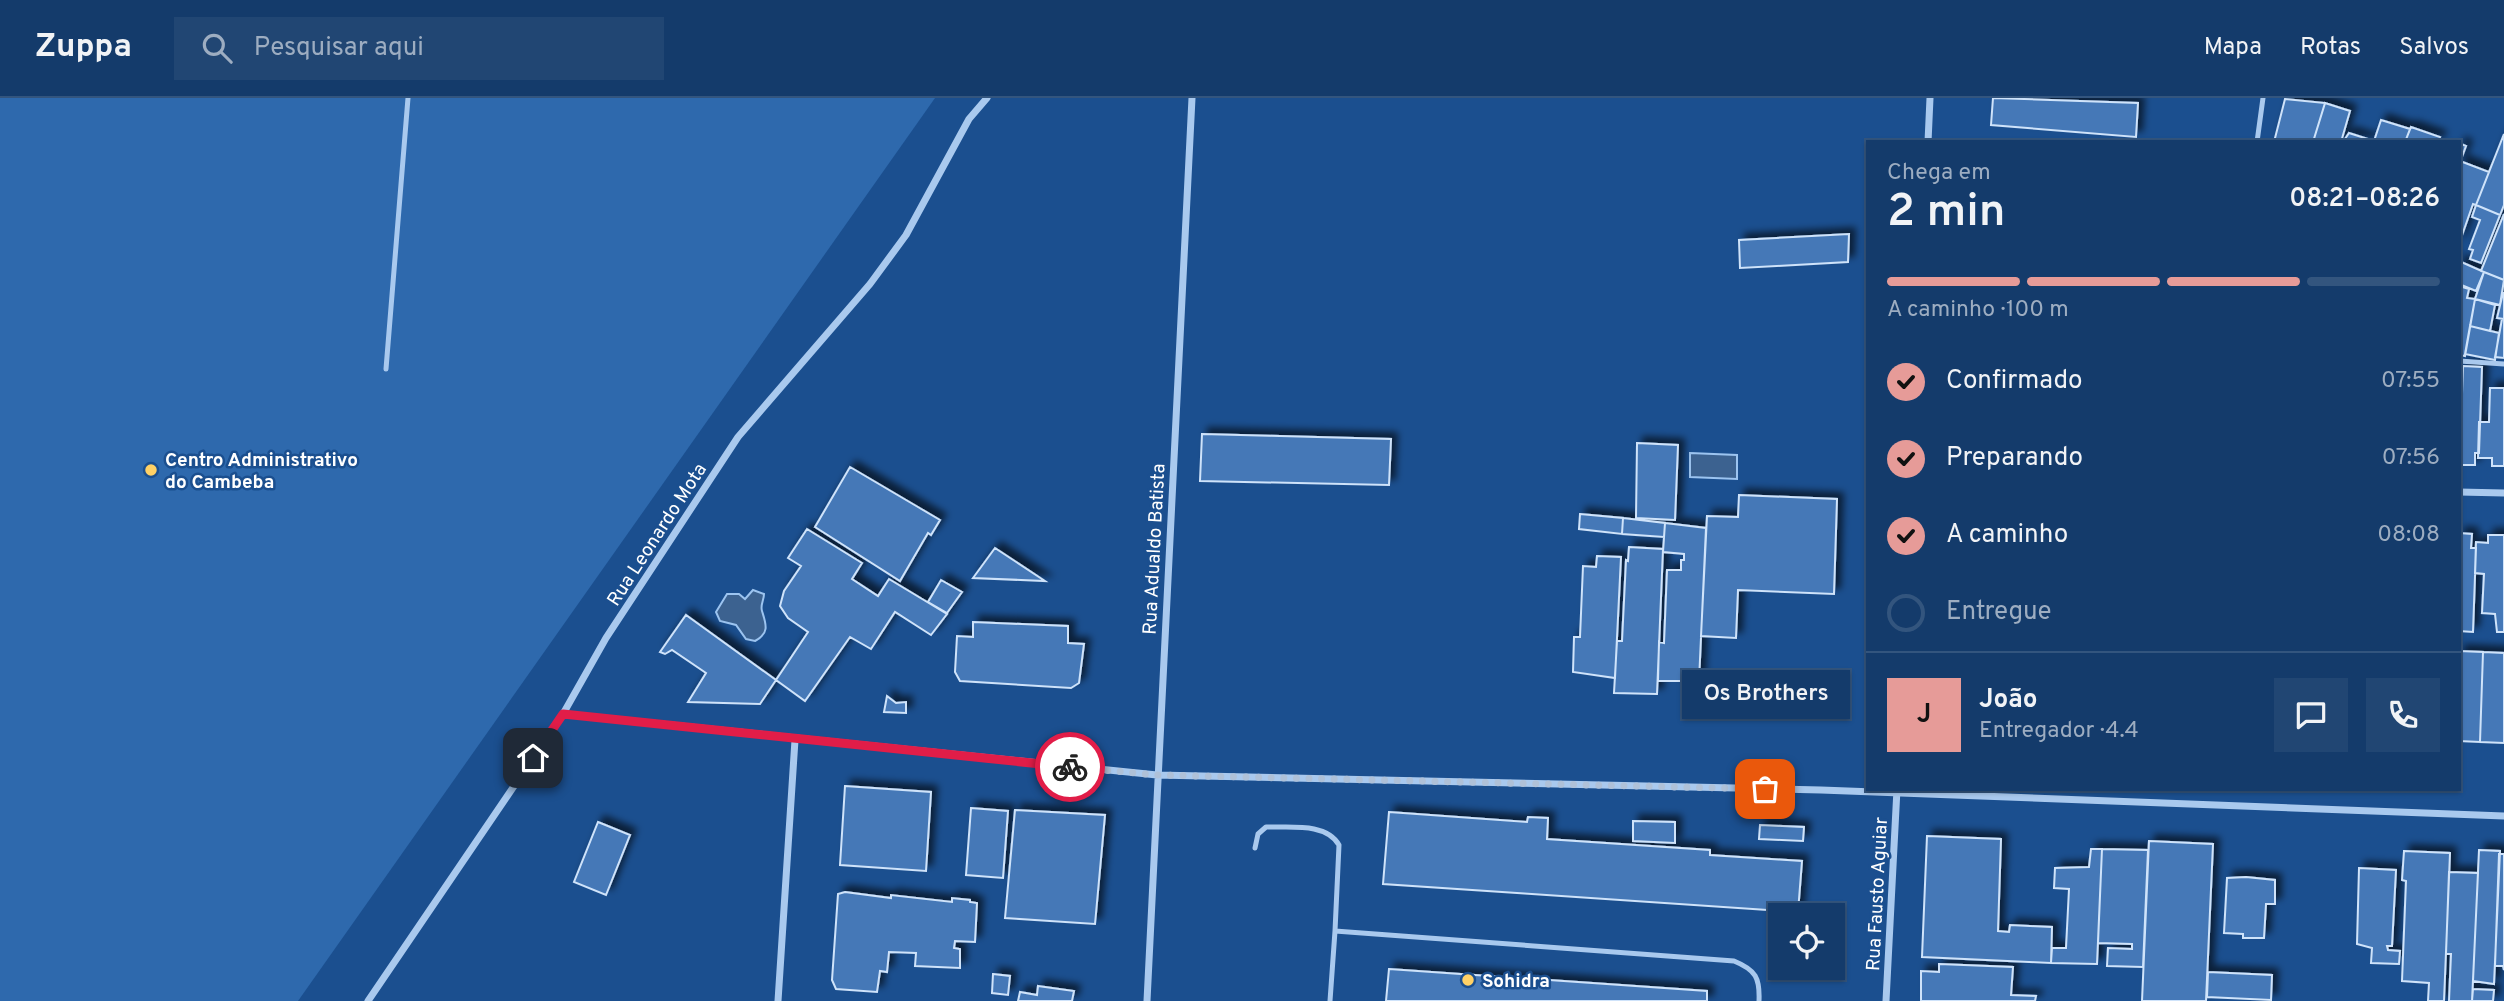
<!DOCTYPE html>
<html lang="pt">
<meta charset="utf-8">
<style>
body{margin:0;font-family:Overpass,sans-serif;background:#214673;color:#f1f3f6;height:100vh;display:flex;flex-direction:column;font-size:26px;white-space:nowrap}
*{box-sizing:border-box;margin:0}
p{font-size:23px;color:#9dadc1}
.icon{flex:none;width:38px;height:38px;fill:none;stroke:currentColor;stroke-width:2;stroke-linecap:round;stroke-linejoin:round}
.map{position:relative;flex:1;overflow:hidden}
.details{position:absolute;left:1866px;top:42px;width:595px;height:651px;display:flex;flex-direction:column;background:#143b6b;border-radius:0px;box-shadow:0 2px 5px #0004,0 0 0 2px #33557e}
.details>*{flex:none}
.buttons{position:absolute;left:1768px;top:805px;display:grid;gap:14px}
.buttons a{display:grid;place-items:center;width:77px;height:77px;border-radius:0px;background:#143b6b;box-shadow:0 2px 5px #0004,0 0 0 2px #33557e;font-size:35px}
.pin{position:absolute;display:grid;place-items:center;width:60px;height:60px;color:#fff;margin:-30px;border-radius:14px;box-shadow:0 4px 10px #0006}
.courier{position:absolute;display:grid;place-items:center;width:70px;height:70px;margin:-35px;border:5px solid #e11d48;border-radius:50%;background:#fff;color:#222;box-shadow:0 2px 9px #0007}
.bubble{position:absolute;height:49px;border-radius:0px;background:#143b6b;box-shadow:0 2px 5px #0004,0 0 0 2px #33557e;font-size:23px;font-weight:600;line-height:49px;text-align:center}
.head em{font-style:normal;font-weight:600}
.head div{display:flex;flex-direction:column-reverse}
.head{display:flex;align-items:center;justify-content:space-between;height:119px;padding:0 21px}
h1{font-size:46px;font-weight:600;line-height:52px}
.bar{display:grid;grid-template-columns:repeat(4,1fr);gap:10px 7px;align-content:center;height:84px;padding:0 21px}
.bar i{height:9px;border-radius:5px;background:#33557e}
.bar .selected{background:#e69b98}
.bar p{grid-column:span 4}
.line{display:flex;align-items:center;gap:18px;padding:0 21px;border-top:2px solid #33557e}
.line div{flex:1}
.round{display:grid;place-items:center;flex:none;width:74px;height:74px;border-radius:0px;background:#214673}
ol{padding:0 21px;list-style:none}
li{display:flex;align-items:center;gap:21px;height:77px}
li p{margin-inline-start:auto}
li .icon{padding:7px;border-radius:50%;background:#e69b98;color:#111;stroke-width:4}
li:last-child{color:#9dadc1}
li i{width:38px;height:38px;border:4px solid #33557e;border-radius:50%}
header{display:flex;align-items:center;gap:42px;box-sizing:border-box;height:98px;padding:0 35px;background:#143b6b;border-bottom:2px solid #33557e}
header strong{font-size:33px}
nav{display:flex;gap:38px;margin-inline-start:auto;font-size:24px}
.search{width:490px;height:63px;background:#214673;display:flex;align-items:center;gap:18px;box-sizing:border-box;padding:0 24px;border-radius:0px;color:#9dadc1;font-size:26px}
.map>svg:first-child{display:block}
.green{fill:#2e69ad}
.water{fill:#3c6290;stroke:#9cc4f0;stroke-width:2}
.building{fill:#4478b7;stroke:#cfe3fa;stroke-width:2;filter:url(#shadow)}
.lines{fill:none;stroke-linecap:round;stroke-linejoin:round}
.service{stroke:#a9c9ee;stroke-width:5}
.minor{stroke:#a9c9ee;stroke-width:7}
.done{stroke:#afc1d8;stroke-width:7;stroke-dasharray:0 12.6}
.route{stroke:#e11d48;stroke-width:9}
.poi-dot{fill:#ffd166;stroke:#1b4f8f;stroke-width:2.5}
.labels{text-anchor:middle;stroke-width:5;stroke-linejoin:round;paint-order:stroke}
.poi-label{font-size:19px;font-weight:bold;fill:#fff;stroke:#1b4f8f;text-anchor:start}
.street-label{font-size:19px;fill:#fff;stroke:#1b4f8f}
</style>
<header>
<strong>Zuppa</strong>
<div class="search"><svg class="icon" aria-label="search" viewBox="0 0 24 24"><circle cx="10" cy="10" r="6"/><path d="M15 15l6 6"/></svg>Pesquisar aqui</div>
<nav><a>Mapa</a><a>Rotas</a><a>Salvos</a></nav>
</header>
<div class="map">
<svg width="2504" height="903" viewBox="0 0 2504 903">
<defs>
<filter id="shadow"><feDropShadow dx="6" dy="-6" stdDeviation="3.5" flood-color="#0009"/></filter>
</defs>
<rect width="100%" height="100%" fill="#1b4f8f"/>
<path class="green" d="M0,0H935L298,903H0Z"/>
<path class="water" d="M1690,355L1737,357V381L1690,379Z
M753,492L764,496C764,502 760,507 762,513C766,526 770,535 755,543L746,541L736,527L720,523L716,514L727,496H739L745,501Z"/>
<path class="building" d="M1993,0L2138,5L2136,39L1991,27Z
M2285,1L2325,5L2313,44H2274Z
M2325,5L2350,13L2341,44H2313Z
M2381,22L2410,31L2405,44L2374,43Z
M2411,29L2440,39L2438,44H2405Z
M2349,35L2374,43L2375,44H2343Z
M2504,36V107L2500,117L2476,107Z
M2459,45L2466,48L2459,67Z
M2460,63L2489,74L2476,107L2473,106L2459,146Z
M2476,107L2500,117L2481,165L2470,161L2473,152L2469,151L2480,122L2472,119Z
M2504,116V182L2481,173Z
M1849,136L1848,164L1740,170L1739,142Z
M2459,163L2484,174L2476,193L2459,186Z
M2484,174L2504,182L2500,207L2475,201Z
M2459,188L2469,191L2467,200L2475,201L2465,258L2459,257Z
M2503,195H2504V221L2497,220Z
M2475,201L2495,207L2490,233L2470,228Z
M2502,221H2504V260L2495,259Z
M2470,228L2499,235L2495,262L2465,256Z
M2463,268L2482,269L2479,355H2475V367H2459V296H2462Z
M2490,290H2504V368H2492V360H2478L2479,324H2489Z
M1202,336L1391,341L1389,387L1200,383Z
M1637,345L1678,347L1675,422L1636,420Z
M850,369L940,422L931,437L928,435L900,483L815,429Z
M1739,397L1837,401L1834,496L1738,492L1736,540L1701,538L1707,418L1738,419Z
M1580,416L1623,420L1622,436L1579,431Z
M1623,420L1665,425L1664,439L1622,436Z
M1665,425L1706,430L1699,583H1658L1659,544L1664,545L1667,472H1681V462H1684V456L1663,454Z
M807,431L862,465L852,481L878,498L889,481L947,516L931,537L895,514L871,551L850,539L805,603L776,582L808,534L788,520L780,508L784,493L801,468L788,460Z
M2459,435L2472,436L2471,450H2476L2473,534L2459,533Z
M2488,437H2504V534H2497L2495,516L2482,515L2484,476L2475,475L2476,444L2488,445Z
M1629,449L1663,451L1657,596L1614,595L1617,543H1622L1626,462L1628,463Z
M995,450L1045,483L973,480Z
M1597,458L1621,459L1615,580L1573,574L1574,539H1580L1583,468L1596,469Z
M941,482L962,494L947,515L928,504Z
M686,517L776,582L760,606L688,604L706,575L672,552L665,556L660,554Z
M973,524L1068,528V545L1084,546L1079,585L1071,590L960,583L955,574L957,538L973,539Z
M2459,553L2483,554L2480,644L2459,643Z
M2483,554L2504,555V645L2480,644Z
M887,598L896,605L906,604V615L884,614Z
M845,688L931,694L926,773L840,767Z
M971,710L1008,713L1003,780L966,777Z
M1015,712L1105,717L1095,826L1005,820Z
M1389,714L1527,724L1528,719L1548,720L1547,741L1710,752V757L1802,763L1798,814L1383,786Z
M1633,723L1675,724V745L1633,743Z
M598,724L630,737L606,797L574,784Z
M1760,727L1804,729L1803,743L1759,741Z
M1927,738L2001,741L1998,833L2009,834L2010,827L2052,829L2051,865L1922,859Z
M2149,743L2213,746L2206,903H2142Z
M2091,751H2102L2097,866L2051,865L2052,850H2066L2069,791L2054,790L2055,770L2089,769Z
M2102,751L2148,752L2143,869L2107,868L2108,850L2132,851V846L2098,845Z
M2479,752L2500,753L2494,886L2473,883Z
M2404,753L2450,755L2444,903H2428L2429,885L2402,883L2406,783L2402,782Z
M2499,756H2504V872L2503,868H2495Z
M2359,770L2396,772L2392,848H2387L2388,852L2400,853L2399,866L2371,865L2372,850L2357,846Z
M2449,774L2478,775L2472,903H2449L2451,856H2446Z
M2246,779L2275,782V806H2266L2264,840H2243V836L2224,835L2227,780Z
M845,794L891,800V797L952,804V800L970,802V804L977,805L975,844L955,843L954,850L960,851V870L915,868L916,855L889,854L887,874L880,873L877,894L836,891L832,882L838,796Z
M1939,866L2013,869L2011,897L2036,898L2035,903H1921V873L1939,874Z
M1389,871L1707,893V903H1386Z
M1389,871L1707,893V903H1386Z
M2208,874L2272,877L2271,902L2207,899Z
M993,876L1010,878L1008,897L992,895Z
M1038,888L1074,893L1072,903H1018L1020,894L1037,897Z
M2473,891L2494,892L2493,903H2472Z"/>
<g class="lines">
<path class="service" d="M2257,44L2263,0
M2459,263L2504,266
M386,271L408,0
M1255,750L1258,736L1266,729C1289,730 1326,724 1339,747L1335,833
M1330,903L1335,833L1734,863C1756,872 1760,880 1759,903"/>
<path class="minor" d="M1928,44L1930,0
M2459,394L2504,395
M563,616L1157,677L1821,692L2504,718
M368,903L563,616L606,540L738,339L870,186L906,137L969,21L987,0
M778,903L795,642
M1147,903L1192,0
M1886,903L1897,691"/>
</g>
<g class="lines">
<path class="done" d="M1070,669L1157,677L1765,691"/>
<path class="route" d="M533,660L563,616L1070,669"/>
</g>
<g class="poi-dot">
<circle cx="151" cy="372" r="7"/>
<circle cx="1468" cy="882" r="7"/>
</g>
<g class="labels">
<g class="poi-label">
<text x="165" y="368">Centro Administrativo<tspan x="165" dy="22">do Cambeba</tspan></text>
<text x="1482" y="889">Sohidra</text>
</g>
<g class="street-label">
<text transform="translate(656 436) rotate(-57)" y="7">Rua Leonardo Mota</text>
<text transform="translate(1153 451) rotate(-87)" y="7">Rua Adualdo Batista</text>
<text transform="translate(1876 796) rotate(-87)" y="7">Rua Fausto Aguiar</text>
</g>
</g>
</svg>
<div class="buttons">
<a><svg class="icon" aria-label="locate" viewBox="0 0 24 24"><circle cx="12" cy="12" r="6"/><path d="M12 2v4M12 18v4M2 12h4M18 12h4"/></svg></a>
</div>
<div class="pin" style="left:1765px;top:691px;background:#ea580c"><svg class="icon" aria-label="bag" viewBox="0 0 24 24"><path d="M5 8h14l-1 12H6zM9 8a3 3 0 0 1 6 0"/></svg></div>
<div class="pin" style="left:533px;top:660px;background:#1f2937"><svg class="icon" aria-label="home" viewBox="0 0 24 24"><path d="M3 11l9-7 9 7M6 9v11h12V9"/></svg></div>
<div class="courier" style="left:1070px;top:669px"><svg class="icon" aria-label="bike" viewBox="0 0 24 24"><circle cx="6" cy="16" r="4"/><circle cx="18" cy="16" r="4"/><path d="M6 16l4-8h5l3 8M10 8l3 8H6M13 5h3"/></svg></div>
<div class="bubble" style="left:1682px;top:572px;width:168px">Os Brothers</div>
<section class="details">
<div class="head"><div><h1>2 min</h1><p>Chega em</p></div><em>08:21–08:26</em></div>
<div class="bar"><i class="selected"></i><i class="selected"></i><i class="selected"></i><i></i><p>A caminho · 100 m</p></div>
<ol>
<li><svg class="icon" aria-label="check" viewBox="0 0 24 24"><path d="M5 12l5 5 9-10"/></svg>Confirmado<p>07:55</p></li>
<li><svg class="icon" aria-label="check" viewBox="0 0 24 24"><path d="M5 12l5 5 9-10"/></svg>Preparando<p>07:56</p></li>
<li><svg class="icon" aria-label="check" viewBox="0 0 24 24"><path d="M5 12l5 5 9-10"/></svg>A caminho<p>08:08</p></li>
<li><i></i>Entregue</li>
</ol>
<div class="line" style="height:126px"><b class="round" style="background:#e69b98;color:#111">J</b><div><b>João</b><p>Entregador · 4.4</p></div><a class="round"><svg class="icon" aria-label="chat" viewBox="0 0 24 24"><path d="M4 5h16v11H9l-5 4z"/></svg></a><a class="round"><svg class="icon" aria-label="phone" viewBox="0 0 24 24"><path d="M5 4h4l2 5-3 2q2 4 5 5l2-3 5 2v4C11 20 4 13 5 4z"/></svg></a></div>
</section>
</div>
